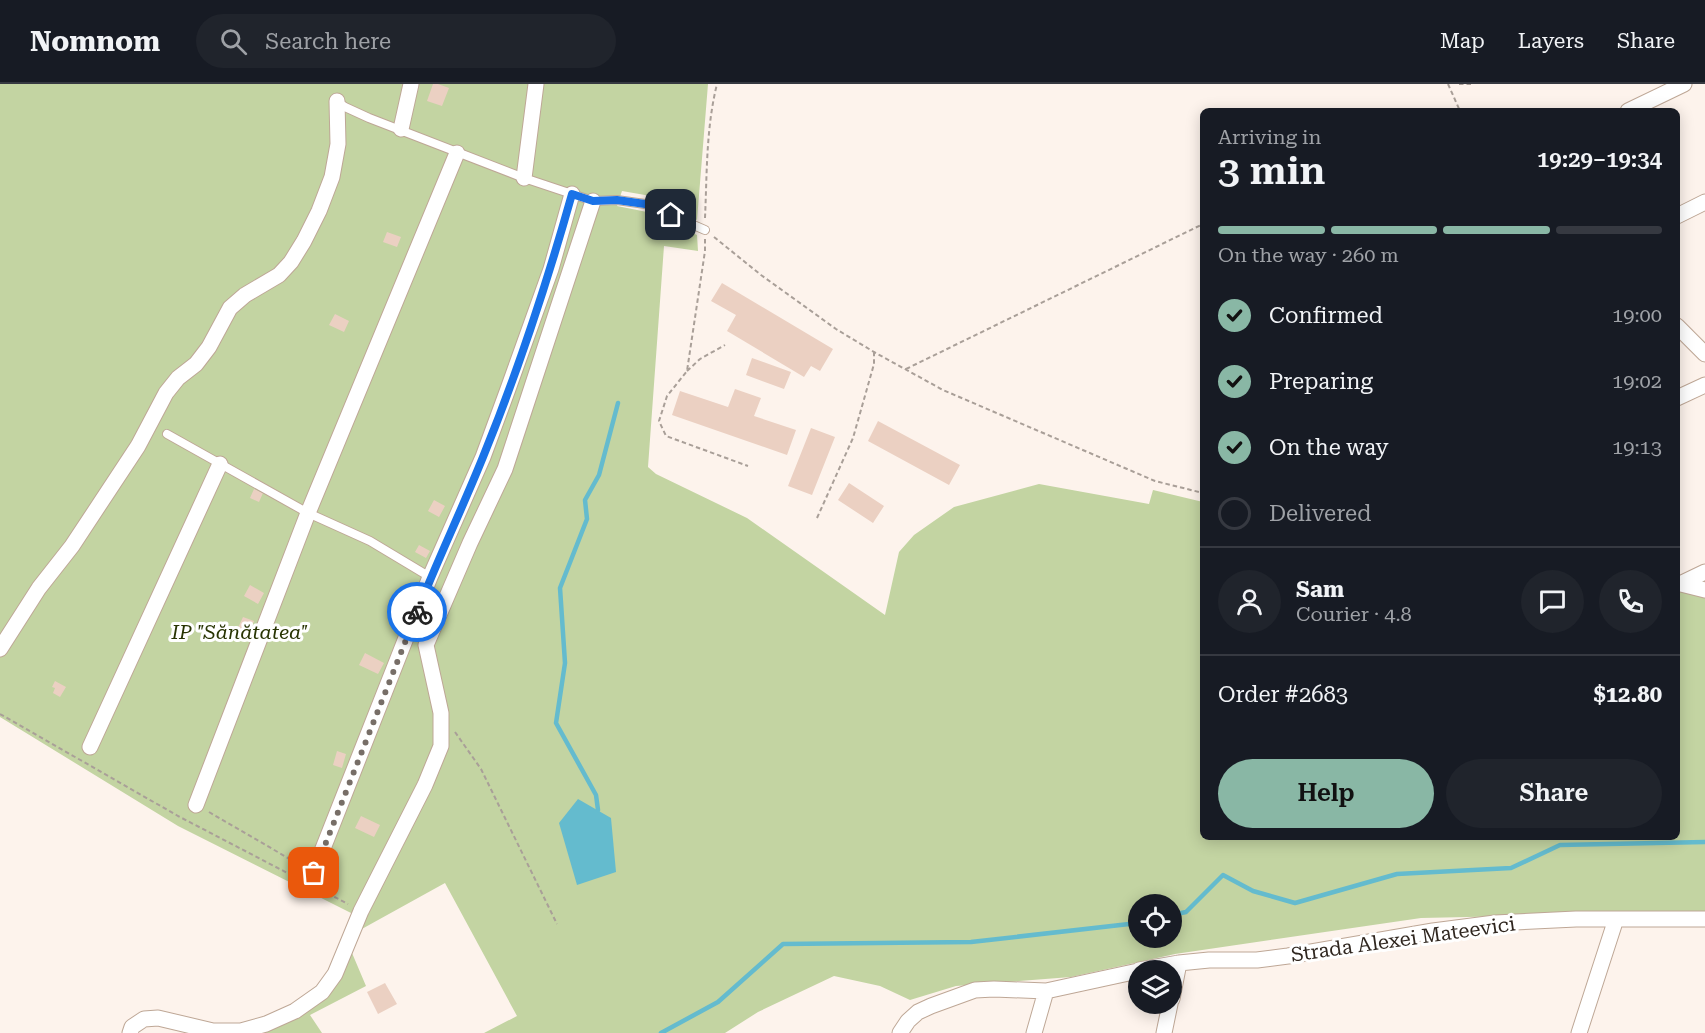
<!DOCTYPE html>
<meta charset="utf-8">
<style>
body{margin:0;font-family:"Roboto Serif",serif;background:#20242c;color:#f1f3f6;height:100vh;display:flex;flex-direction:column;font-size:22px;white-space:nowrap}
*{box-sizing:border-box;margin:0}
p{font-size:20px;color:#9ea1a6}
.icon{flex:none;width:33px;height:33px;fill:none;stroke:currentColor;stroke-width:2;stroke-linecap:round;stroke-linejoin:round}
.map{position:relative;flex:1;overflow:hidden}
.details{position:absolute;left:1200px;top:24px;width:480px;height:732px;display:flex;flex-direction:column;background:#171b24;border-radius:9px;box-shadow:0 3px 15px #0003}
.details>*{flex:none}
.fabs{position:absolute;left:1128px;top:810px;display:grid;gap:12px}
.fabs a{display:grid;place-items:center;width:54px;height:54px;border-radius:50%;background:#171b24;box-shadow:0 3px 15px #0003;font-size:30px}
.pin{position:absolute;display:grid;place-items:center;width:51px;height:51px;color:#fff;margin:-26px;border-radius:12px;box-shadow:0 3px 9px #0006}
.courier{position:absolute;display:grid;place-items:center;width:60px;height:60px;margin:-30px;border:4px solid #1a73e8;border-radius:50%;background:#fff;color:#222;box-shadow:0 2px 8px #0007}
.summary em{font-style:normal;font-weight:600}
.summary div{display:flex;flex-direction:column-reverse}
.summary{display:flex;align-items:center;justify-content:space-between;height:102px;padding:0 18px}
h1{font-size:39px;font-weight:600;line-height:45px}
.bar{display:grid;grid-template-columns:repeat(4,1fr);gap:9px 6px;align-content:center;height:72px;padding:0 18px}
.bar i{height:8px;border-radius:4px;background:#363941}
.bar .selected{background:#89b7a5}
.bar p{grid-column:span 4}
.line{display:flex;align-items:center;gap:15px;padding:0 18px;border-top:2px solid #363941}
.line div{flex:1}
.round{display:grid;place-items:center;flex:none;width:63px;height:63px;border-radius:32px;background:#20242c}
ol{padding:0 18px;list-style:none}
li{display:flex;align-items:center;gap:18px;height:66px}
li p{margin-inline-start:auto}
li .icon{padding:6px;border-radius:50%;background:#89b7a5;color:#111;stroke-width:4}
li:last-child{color:#9ea1a6}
li i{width:33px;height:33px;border:3px solid #363941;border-radius:50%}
.button{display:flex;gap:12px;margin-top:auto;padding:12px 18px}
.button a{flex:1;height:69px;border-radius:36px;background:#89b7a5;color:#111;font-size:24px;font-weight:600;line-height:69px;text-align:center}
.button a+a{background:#20242c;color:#f1f3f6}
header{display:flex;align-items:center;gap:36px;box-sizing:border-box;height:84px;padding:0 30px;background:#171b24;border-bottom:2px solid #363941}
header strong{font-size:28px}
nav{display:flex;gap:33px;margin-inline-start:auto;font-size:21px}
.search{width:420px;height:54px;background:#20242c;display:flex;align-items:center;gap:15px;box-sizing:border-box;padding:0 21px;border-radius:33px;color:#9ea1a6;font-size:22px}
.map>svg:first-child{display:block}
.green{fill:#c3d4a2;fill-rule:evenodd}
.water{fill:#64bbce}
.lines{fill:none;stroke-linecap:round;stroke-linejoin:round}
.stream{stroke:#64bbce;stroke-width:4.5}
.building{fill:#ebd0c2}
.service-casing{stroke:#bea796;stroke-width:10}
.minor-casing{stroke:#bea796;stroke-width:17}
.path{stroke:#a99f98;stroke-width:2;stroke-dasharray:4.5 3;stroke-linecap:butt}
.service{stroke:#fff;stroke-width:8}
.minor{stroke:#fff;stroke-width:15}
.done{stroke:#776e67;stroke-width:6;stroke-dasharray:0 10.8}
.route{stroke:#1a73e8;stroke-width:8}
.labels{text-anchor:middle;stroke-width:6;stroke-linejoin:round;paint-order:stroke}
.park-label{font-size:20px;font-style:italic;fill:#283403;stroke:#fff}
.street-label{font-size:20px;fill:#2f261f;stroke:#fff}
</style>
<header>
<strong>Nomnom</strong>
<div class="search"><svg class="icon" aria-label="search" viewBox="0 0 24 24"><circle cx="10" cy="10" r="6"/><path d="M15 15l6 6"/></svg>Search here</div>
<nav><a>Map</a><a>Layers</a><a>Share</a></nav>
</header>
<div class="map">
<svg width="1705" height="949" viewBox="0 0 1705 949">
<rect width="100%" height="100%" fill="#fdf3ec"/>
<path class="green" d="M0,0H708L697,136L645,111L622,107L617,122L647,128L697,151L698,167L664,162L648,383L656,390L747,434L885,531L899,468L914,451L954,423L1039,400L1149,420L1153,406L1203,418V753H1677V506L1705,513V828L1421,834L1175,870L1071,893L956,902L910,916L880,902L834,892L758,928L725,949H484L517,932L445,799L360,846L353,830L178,742L0,633ZM1138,820H1172V854H1138Z
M352,869L366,902L310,931L322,949H248L303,929Z"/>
<path class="water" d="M578,715L611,734L616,788L577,801L559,739Z"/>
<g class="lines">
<path class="stream" d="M598,726L596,711L556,639L565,579L560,504L587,435L585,416L599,391L618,319
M1172,831L1186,828L1223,791L1253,807L1295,819L1397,790L1511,784L1560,761L1705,758
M661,949L718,918L783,860L971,858L1138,839"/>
</g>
<path class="building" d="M433,0H438L449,4L442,22L427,17Z
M387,148L401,153L397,163L383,158Z
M722,199L833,265L820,287L811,282L804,293L727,247L736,231L711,217Z
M335,230L349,237L344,248L329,241Z
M752,274L791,288L784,305L746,291Z
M735,305L761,314L754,332L796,346L787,371L672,331L680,307L728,323Z
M878,337L960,381L949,401L868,357Z
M811,344L835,353L812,411L788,402Z
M849,399L884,422L873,439L838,416Z
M254,405L263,409L259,418L250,414Z
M434,416L445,422L439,433L428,427Z
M419,461L430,467L426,474L415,468Z
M250,501L264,509L258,520L244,512Z
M243,533L254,537L249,549L238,544Z
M365,569L384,579L378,590L359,581Z
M55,597L66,603L60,613L53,609L55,604L52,603Z
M337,667L346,670L342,684L333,681Z
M361,732L380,741L374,753L355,744Z
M385,899L397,920L378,930L367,908Z"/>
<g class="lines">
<defs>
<path id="service" d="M338,18L345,23L369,34L524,94L593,117L617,116L645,120L705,146
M167,350L308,429L370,457L430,493"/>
<path id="minor" d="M1628,27L1684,0
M401,45L411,0
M524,94L536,0
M1677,132L1705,118
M1677,242L1705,270
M1677,314L1705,301
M1677,499L1705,506
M1680,500L1705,488
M0,565L39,504L72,462L138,362L166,309L178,294L196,280L209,263L230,224L245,211L279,191L291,178L304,157L319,127L332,93L338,60L337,17
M90,663L220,380
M196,721L308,429L457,69
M309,800L430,493L483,373L508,305L551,185L572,110
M1139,886L1179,879L1209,876H1257L1288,872L1433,847L1495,839L1576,835H1705
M1172,915L1179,879
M130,949L132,943L144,935L158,934L213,947H241L266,940L295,927L322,908L335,890L361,827L425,701L441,662V629L426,561L470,459L505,385L593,117
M900,949L908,937L918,928L931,922L975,906L994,905L1046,907L1138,887
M1034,949L1046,907
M1164,949L1170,920
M1579,949L1616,835"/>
</defs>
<use href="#service" class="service-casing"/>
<use href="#minor" class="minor-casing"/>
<path class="path" d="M1448,0L1460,27
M1459,0H1473
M705,134C707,90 706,44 717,0
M714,153L761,191L836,245L874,268L943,306L1155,397L1203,409
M705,155V167L687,287L667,312L659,337L666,352L748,382
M906,285L1203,140
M687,287L700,275L725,261
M817,434L853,354L874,280V268
M0,630L178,732L297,794
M455,648L481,685L557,840
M209,728L300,781
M321,806L348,820"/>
<use href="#service" class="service"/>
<use href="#minor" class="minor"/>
</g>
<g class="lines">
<path class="done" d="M314,789L417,528"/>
<path class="route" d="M417,528C438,475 462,425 483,373C518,287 547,199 572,110L593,117L617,116L645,120L671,131"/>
</g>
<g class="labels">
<g class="park-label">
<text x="240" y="555">IP "Sănătatea"</text>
</g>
<g class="street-label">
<text transform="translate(1403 855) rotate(-8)" y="7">Strada Alexei Mateevici</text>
</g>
</g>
</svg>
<div class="fabs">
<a><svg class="icon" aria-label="locate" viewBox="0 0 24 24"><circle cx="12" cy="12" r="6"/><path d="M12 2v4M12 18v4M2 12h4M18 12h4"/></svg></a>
<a><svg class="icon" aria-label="layers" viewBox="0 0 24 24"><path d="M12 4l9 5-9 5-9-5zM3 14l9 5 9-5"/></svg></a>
</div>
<div class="pin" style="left:314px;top:789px;background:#ea580c"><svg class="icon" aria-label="bag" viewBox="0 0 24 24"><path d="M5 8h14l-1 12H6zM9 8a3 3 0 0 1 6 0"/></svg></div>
<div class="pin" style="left:671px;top:131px;background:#1f2937"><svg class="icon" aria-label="home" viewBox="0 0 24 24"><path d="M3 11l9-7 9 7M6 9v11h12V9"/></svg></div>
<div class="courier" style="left:417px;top:528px"><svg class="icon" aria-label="bike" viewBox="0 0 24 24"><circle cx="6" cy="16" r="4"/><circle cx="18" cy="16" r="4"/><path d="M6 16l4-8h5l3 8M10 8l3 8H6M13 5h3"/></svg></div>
<section class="details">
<div class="summary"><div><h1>3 min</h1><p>Arriving in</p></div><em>19:29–19:34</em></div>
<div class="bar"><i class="selected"></i><i class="selected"></i><i class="selected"></i><i></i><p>On the way · 260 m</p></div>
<ol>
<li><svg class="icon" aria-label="check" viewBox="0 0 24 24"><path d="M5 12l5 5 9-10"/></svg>Confirmed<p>19:00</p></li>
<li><svg class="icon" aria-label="check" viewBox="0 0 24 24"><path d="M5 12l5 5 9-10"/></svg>Preparing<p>19:02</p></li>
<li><svg class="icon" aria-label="check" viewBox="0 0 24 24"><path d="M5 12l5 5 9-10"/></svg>On the way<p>19:13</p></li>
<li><i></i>Delivered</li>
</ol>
<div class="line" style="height:108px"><a class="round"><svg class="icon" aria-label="person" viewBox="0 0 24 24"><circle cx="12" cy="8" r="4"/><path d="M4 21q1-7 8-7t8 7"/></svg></a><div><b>Sam</b><p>Courier · 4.8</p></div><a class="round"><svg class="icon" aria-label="chat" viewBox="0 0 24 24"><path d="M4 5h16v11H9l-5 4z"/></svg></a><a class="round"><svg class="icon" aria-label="phone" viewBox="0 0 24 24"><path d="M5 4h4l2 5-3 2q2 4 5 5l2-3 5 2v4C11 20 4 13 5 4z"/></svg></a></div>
<div class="line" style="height:78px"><div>Order #2683</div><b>$12.80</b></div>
<div class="button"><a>Help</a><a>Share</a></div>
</section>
</div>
